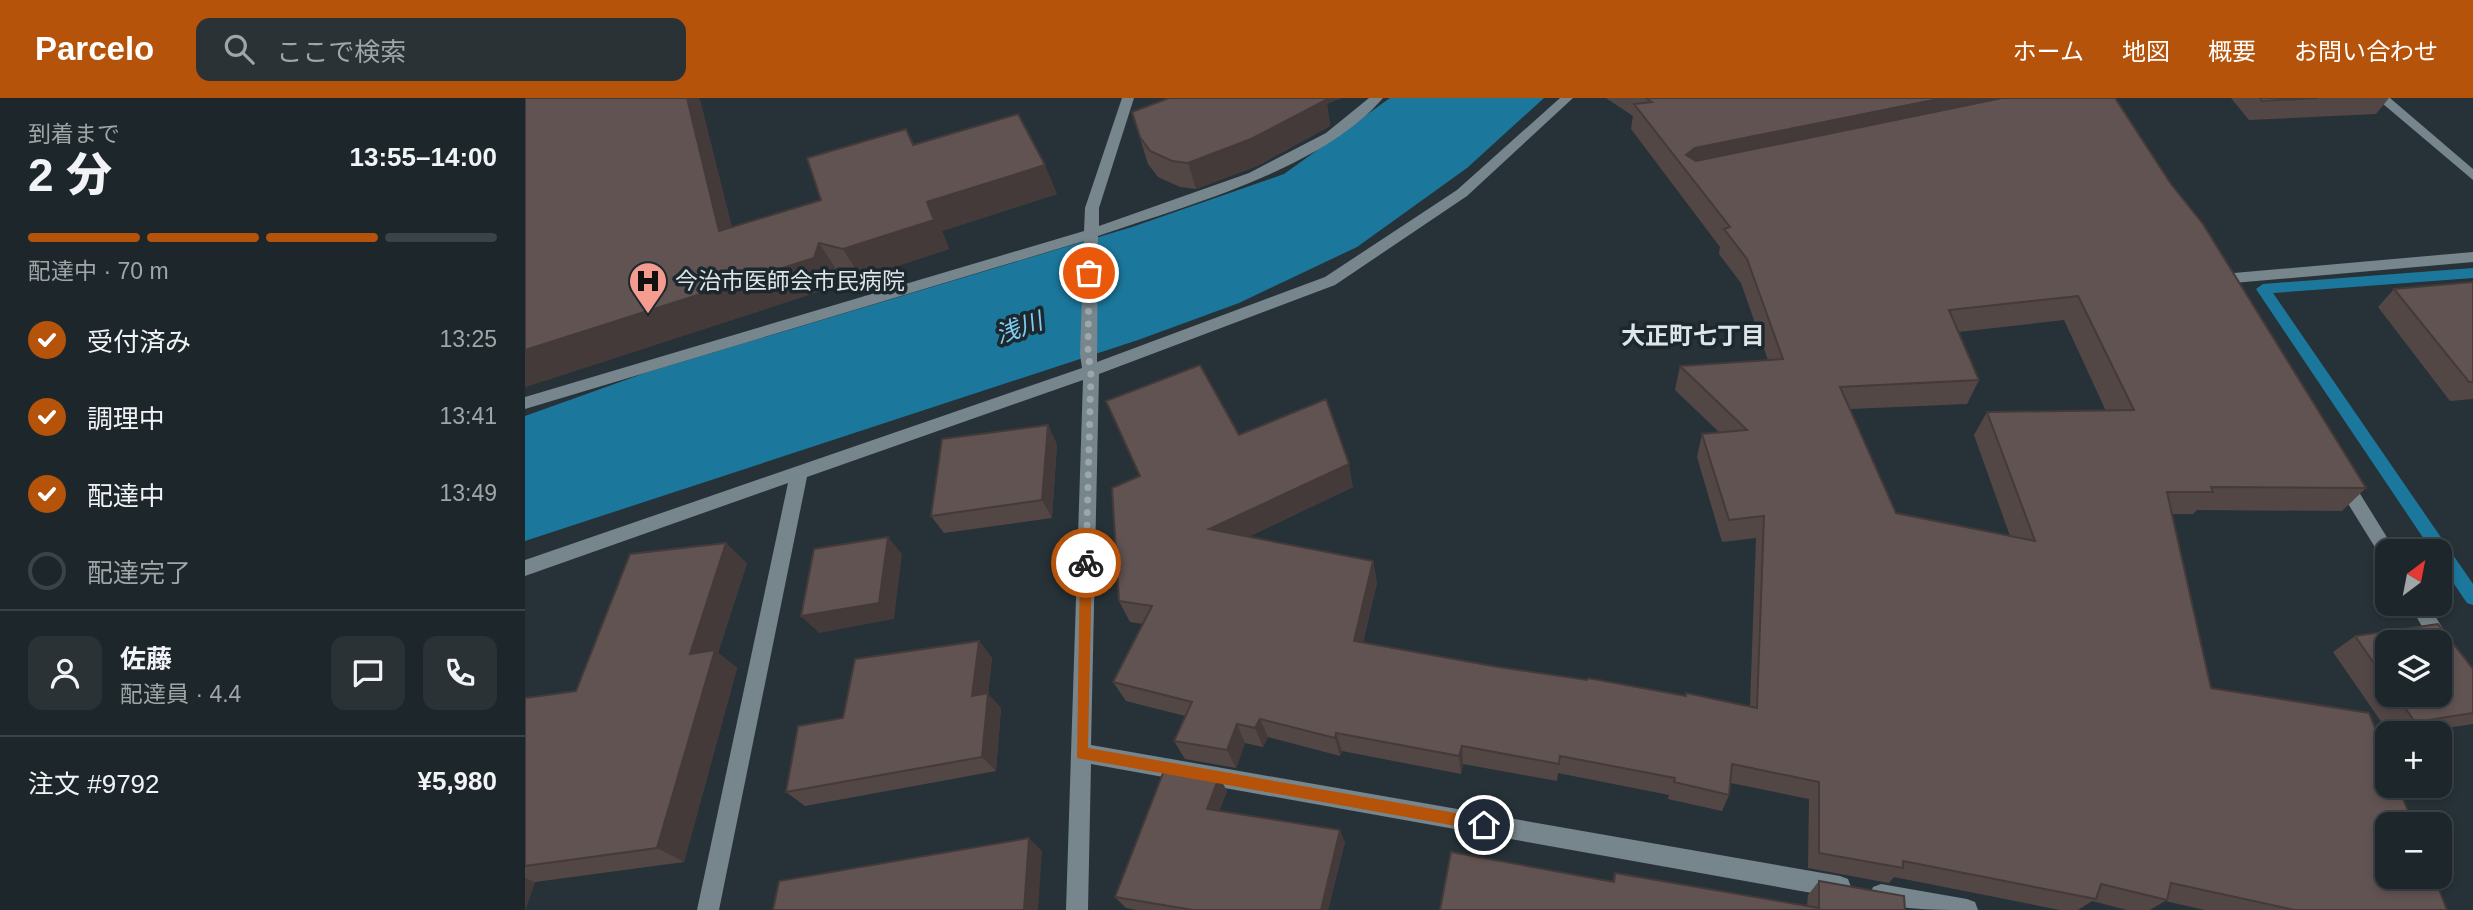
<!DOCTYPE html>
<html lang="ja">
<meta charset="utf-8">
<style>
body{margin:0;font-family:Arial,"Noto Sans JP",sans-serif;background:#2a3236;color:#f1f3f6;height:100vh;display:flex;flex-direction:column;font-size:26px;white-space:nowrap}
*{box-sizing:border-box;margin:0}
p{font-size:23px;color:#a0a5a8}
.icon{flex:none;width:38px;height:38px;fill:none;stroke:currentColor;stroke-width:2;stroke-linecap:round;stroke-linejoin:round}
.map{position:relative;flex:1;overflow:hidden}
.sheet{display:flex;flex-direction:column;background:#1d262a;width:525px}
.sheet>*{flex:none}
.needle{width:46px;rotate:32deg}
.fabs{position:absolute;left:1850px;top:441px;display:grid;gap:14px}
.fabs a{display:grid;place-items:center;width:77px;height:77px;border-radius:14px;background:#1d262a;box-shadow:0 4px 10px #0003,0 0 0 2px #3b4347;font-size:35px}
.pin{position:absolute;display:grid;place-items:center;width:60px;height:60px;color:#fff;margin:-30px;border:4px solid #fff;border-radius:50%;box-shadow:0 2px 7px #0007}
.courier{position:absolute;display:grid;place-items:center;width:70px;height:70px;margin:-35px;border:5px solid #b45309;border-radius:50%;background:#fff;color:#222;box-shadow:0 2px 9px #0007}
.overview em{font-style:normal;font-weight:800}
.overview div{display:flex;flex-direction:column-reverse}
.overview{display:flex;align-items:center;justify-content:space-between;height:119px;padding:0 28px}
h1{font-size:46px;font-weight:800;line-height:52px}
.bar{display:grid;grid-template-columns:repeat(4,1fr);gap:10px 7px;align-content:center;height:84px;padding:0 28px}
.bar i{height:9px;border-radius:5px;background:#3b4347}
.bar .active{background:#b45309}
.bar p{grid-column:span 4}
.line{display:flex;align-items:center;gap:18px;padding:0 28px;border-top:2px solid #3b4347}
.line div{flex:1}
.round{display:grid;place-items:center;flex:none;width:74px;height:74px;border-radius:14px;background:#2a3236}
ol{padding:0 28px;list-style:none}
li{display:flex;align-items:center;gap:21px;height:77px}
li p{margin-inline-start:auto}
li .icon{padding:7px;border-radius:50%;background:#b45309;color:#fff;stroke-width:4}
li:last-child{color:#a0a5a8}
li i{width:38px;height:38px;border:4px solid #3b4347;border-radius:50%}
header{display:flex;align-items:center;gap:42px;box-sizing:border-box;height:98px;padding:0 35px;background:#b45309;color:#fff}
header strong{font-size:33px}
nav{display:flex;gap:38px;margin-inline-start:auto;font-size:24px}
.search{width:490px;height:63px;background:#2a3236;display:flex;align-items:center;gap:18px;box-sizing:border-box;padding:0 24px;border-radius:14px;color:#a0a5a8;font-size:26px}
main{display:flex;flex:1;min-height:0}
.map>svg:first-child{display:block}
.water{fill:#1b789c}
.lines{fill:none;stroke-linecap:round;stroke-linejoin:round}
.stream{fill:#1b789c;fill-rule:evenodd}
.street{fill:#77858c;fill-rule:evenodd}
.wall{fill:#534746;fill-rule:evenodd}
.shaded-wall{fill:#443a39}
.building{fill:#615351;stroke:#443a39;stroke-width:2;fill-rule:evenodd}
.route{fill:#b45309}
.done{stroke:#9da6aa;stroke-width:7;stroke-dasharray:0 12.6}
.labels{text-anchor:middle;stroke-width:7;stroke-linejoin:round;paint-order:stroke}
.poi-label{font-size:23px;fill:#dde5e8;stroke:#1d282e;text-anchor:start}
.water-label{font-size:24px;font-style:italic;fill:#7fccf0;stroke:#1d282e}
.neighbourhood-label{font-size:24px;font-weight:bold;fill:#dde5e8;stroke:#1d282e}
</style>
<header>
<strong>Parcelo</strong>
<div class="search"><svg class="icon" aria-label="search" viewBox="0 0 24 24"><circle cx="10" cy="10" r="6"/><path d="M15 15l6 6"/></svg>ここで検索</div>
<nav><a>ホーム</a><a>地図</a><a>概要</a><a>お問い合わせ</a></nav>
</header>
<main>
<section class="sheet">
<div class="overview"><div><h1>2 分</h1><p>到着まで</p></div><em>13:55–14:00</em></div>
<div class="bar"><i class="active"></i><i class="active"></i><i class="active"></i><i></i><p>配達中 · 70 m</p></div>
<ol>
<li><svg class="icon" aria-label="check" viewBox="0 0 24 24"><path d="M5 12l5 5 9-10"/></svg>受付済み<p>13:25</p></li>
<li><svg class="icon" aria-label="check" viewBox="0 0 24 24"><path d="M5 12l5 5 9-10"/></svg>調理中<p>13:41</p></li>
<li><svg class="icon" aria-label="check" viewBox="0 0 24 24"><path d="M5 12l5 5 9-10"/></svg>配達中<p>13:49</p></li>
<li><i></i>配達完了</li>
</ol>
<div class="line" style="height:126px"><a class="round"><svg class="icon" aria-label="person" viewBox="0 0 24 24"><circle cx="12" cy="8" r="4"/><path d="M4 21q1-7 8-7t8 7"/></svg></a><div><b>佐藤</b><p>配達員 · 4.4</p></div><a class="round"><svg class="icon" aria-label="chat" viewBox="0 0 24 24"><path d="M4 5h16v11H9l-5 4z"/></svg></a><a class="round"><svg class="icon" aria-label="phone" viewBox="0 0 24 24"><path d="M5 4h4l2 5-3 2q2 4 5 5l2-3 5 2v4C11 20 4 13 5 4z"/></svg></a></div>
<div class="line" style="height:91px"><div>注文 #9792</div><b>¥5,980</b></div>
</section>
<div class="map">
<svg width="1948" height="812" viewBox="0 0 1948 812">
<rect width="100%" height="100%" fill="#273238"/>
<path class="water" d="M865,0H1019L942,70L832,149L714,205L613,242L0,443V318L120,275L607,129L759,76Z"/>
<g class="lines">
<path class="stream" d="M1948,170V180L1748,195L1948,486V507L1942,505L1914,464V453H1907L1731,191L1738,186Z"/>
<path class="street" d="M597,0H609L574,110V128L724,75L801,35L844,0H858C796,72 662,107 573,138L572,264L800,179L932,92L1035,0H1048L942,98L810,187L574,276L566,647L1315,778L1323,781L1326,789L1323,797L1315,800L566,666L563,812H541L558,282L282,379L194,812H172L263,385L0,478V462L557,270L555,256L559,143L0,311V299L559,133L560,110Z
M1851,0H1865L1948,71V82Z
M1948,154V164L1697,186L1690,181L1697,176Z
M1818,376L1824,378L1868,449L1871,453H1862V462L1856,459L1809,383L1812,378Z
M1884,506H1903L1927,546L1924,552L1914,554V544H1906Z
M1356,786L1442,801L1450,804L1453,812C1420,812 1380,812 1348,805L1345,797L1348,789Z"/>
</g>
<path class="wall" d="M0,0H173L175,2L207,130L296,102L381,31L389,46L532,96L417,133L424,151L336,180L313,174L308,189L0,289Z
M644,0H816L802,6L805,28L732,68L671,91L655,89L633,79L623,66L607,14Z
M1081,0H1590L1841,390L1817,413L1672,412L1668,416H1647L1686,590L1922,812H1680L1640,803L1625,812H1602L1567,803L1553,812H1535L1369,779L1364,785L1283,770L1284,701L1206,685L1204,697L1197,713L1143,701L1144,697L1033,675L1032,683L938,666L936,676L817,653L815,658L743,639L738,649L720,645L711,670L660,661L649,643L660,618L601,603L588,584L618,526L605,524L594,503L615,379L714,337L828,389L723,439L848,463L852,485L838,544L973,569L1225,608L1231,440L1197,444L1172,359L1177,336L1194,334L1150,292L1155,268L1243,262L1216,185L1194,156L1195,149L1106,31L1108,18ZM1539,222L1581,313L1462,314L1449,337L1485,438L1371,415L1325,311L1442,306L1454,282L1433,234Z
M1706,0H1864L1851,16L1724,22Z
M1948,184V301L1925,303L1853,209L1869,191Z
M532,346L527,420L419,435L406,418Z
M222,465L193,555L212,570L159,764L10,784L0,812V600L51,593Z
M1913,526L1948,571V626L1887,635H1864L1808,554L1830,538ZM1862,544H1914V597H1862Z
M454,543L467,560L463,596L476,610L471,673L280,708L261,694L318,620Z
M694,679L702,693L694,713L820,744L803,812H612L601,810L590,799Z
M1090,775L1282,808L1283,797L1294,783L1380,812H915L1087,784Z"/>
<path class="shaded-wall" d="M162,0H173L175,2L215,162L194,133Z
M786,0H816L802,6L805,28L732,68L671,91L663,65Z
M1418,0H1530L1165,74L1161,57L1170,50Z
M520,67L532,96L417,133L424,151L336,180L318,151L402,104Z
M294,145L313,174L308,189L0,289V252Z
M523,327L532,346L527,420L517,402Z
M824,366L828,389L693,453L684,431Z
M363,439L377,456L369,521L294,535L276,518Z
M201,445L222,465L193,555L212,570L159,764L132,750L165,556Z
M848,463L852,485L833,563L829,543Z
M454,543L467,560L463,596L476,610L471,673L457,659L447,598Z
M735,621L743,639L738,649L730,630Z
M712,626L720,645L711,670L702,652Z
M811,635L817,653L815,658L810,640Z
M937,648L938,666L936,676L934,658Z
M694,679L702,693L690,724L682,711Z
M815,732L820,744L803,812H796Z
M504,740L517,753L513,812H499Z
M0,780L10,784L0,812Z"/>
<path class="building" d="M0,0H162L194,133L296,102L282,60L381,31L388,47L493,16L520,67L402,104L409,122L318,151L294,145L289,160L0,252Z
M644,0H800L801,2L726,41L663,65L647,63L625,53L615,39L607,14Z
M1121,0H1418L1170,50L1161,57L1171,63L1477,0H1590L1646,86L1678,126L1841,390L1686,389L1688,394H1642L1686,590L1844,615L1862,661V688H1873L1888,726H1862V779H1909L1922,812H1770L1646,785L1642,802L1576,786L1571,801L1378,763V770L1294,755V684L1207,666L1204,697L1149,684L1150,680L1035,658L1034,666L937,648L934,658L811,635L810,640L735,621L730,630L712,626L702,652L649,643L667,604L588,584L627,508L594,503L587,390L615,378L581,303L675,267L714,337L801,301L824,366L684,431L848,463L829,543L973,569L1062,582L1063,580L1161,598V595L1232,610L1239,418L1204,422L1177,336L1222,332L1155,268L1258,261L1222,161L1199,131L1205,129L1109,6L1127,4ZM1553,198L1609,312L1462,314L1510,443L1371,415L1315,289L1454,282L1424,212Z
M1735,0H1793L1737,3Z
M1948,184V284H1944L1869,191Z
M523,327L517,402L406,418L417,341Z
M363,439L354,505L276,518L289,451Z
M201,445L165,556L190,552L132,750L0,768V600L51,593L105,456Z
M1913,526L1948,571V615L1890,624L1871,597H1914V544H1862V584L1830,538Z
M454,543L447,598L463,595L457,659L261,694L273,628L318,620L330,561Z
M640,670L694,679L682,711L815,732L796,812H668L590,799Z
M504,740L499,812H248L254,783Z
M926,754L1089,784L1090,775L1294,810V783L1379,798L1380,812H915Z"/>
<path class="route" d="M561,460L567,465L563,650L959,720L966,727L964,731L959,733L552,660L555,465Z"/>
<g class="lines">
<path class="done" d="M561,465L566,273L563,256L564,175"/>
</g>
<defs>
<symbol id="hospital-pin" viewBox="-11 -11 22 30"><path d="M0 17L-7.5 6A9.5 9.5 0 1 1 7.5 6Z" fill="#f59c91" stroke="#1d282e"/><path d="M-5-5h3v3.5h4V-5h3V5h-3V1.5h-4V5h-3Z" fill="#111"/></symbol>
</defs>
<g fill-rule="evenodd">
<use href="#hospital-pin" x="101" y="161" width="44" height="60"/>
</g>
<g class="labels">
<g class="poi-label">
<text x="150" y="191">今治市医師会市民病院</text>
</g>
<g class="water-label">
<text transform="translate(494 230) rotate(-19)" y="8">浅川</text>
</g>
<g class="neighbourhood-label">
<text x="1168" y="246">大正町七丁目</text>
</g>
</g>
</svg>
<div class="fabs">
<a><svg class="needle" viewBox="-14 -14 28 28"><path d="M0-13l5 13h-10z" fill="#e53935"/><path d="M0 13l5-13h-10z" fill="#a0a5a8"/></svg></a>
<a><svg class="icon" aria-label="layers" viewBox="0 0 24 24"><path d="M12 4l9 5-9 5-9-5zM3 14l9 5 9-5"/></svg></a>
<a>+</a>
<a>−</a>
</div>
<div class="pin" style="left:564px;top:175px;background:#ea580c"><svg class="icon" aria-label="bag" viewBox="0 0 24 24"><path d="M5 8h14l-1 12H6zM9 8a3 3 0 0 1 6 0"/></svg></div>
<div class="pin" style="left:959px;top:727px;background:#1f2937"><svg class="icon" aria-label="home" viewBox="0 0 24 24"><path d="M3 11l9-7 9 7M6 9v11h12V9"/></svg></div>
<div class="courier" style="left:561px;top:465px"><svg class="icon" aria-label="bike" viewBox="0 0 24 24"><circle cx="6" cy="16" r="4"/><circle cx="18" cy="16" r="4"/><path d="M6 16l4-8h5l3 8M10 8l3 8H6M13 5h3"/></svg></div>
</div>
</main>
